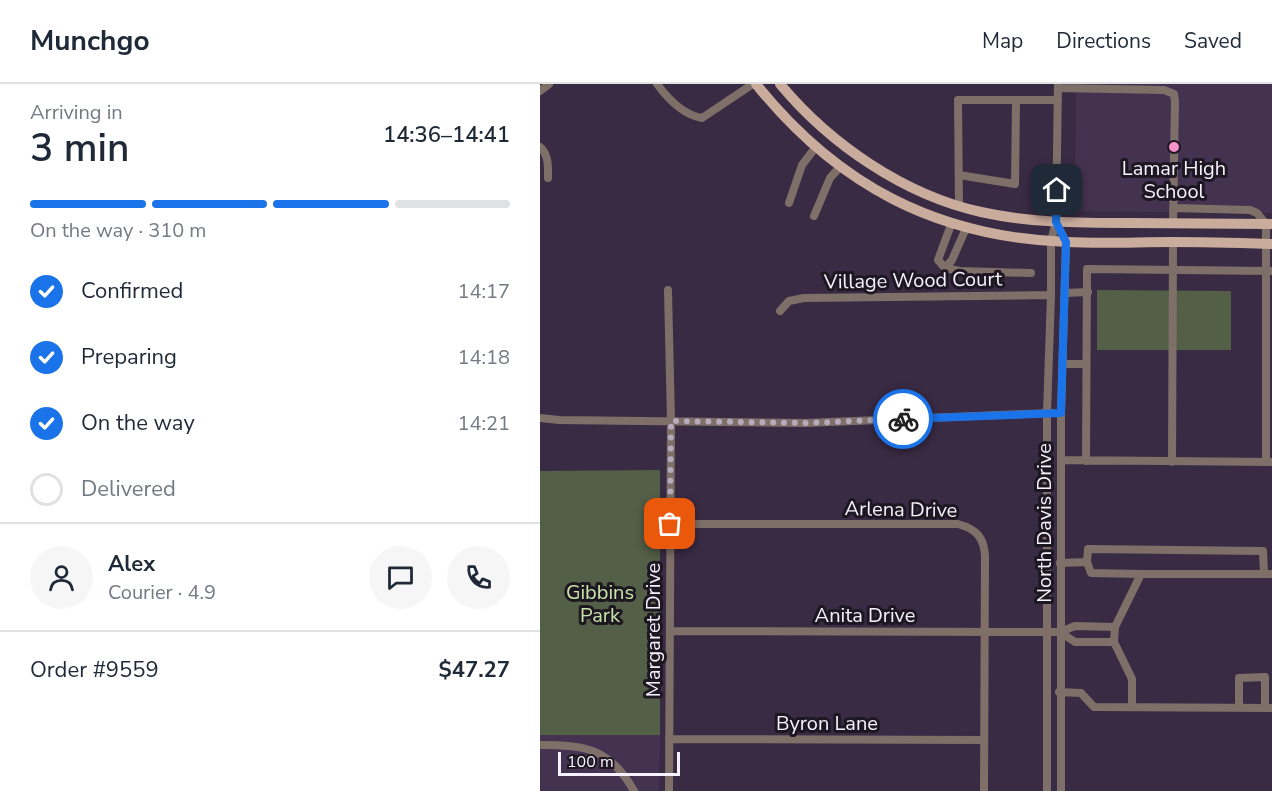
<!DOCTYPE html>
<meta charset="utf-8">
<style>
body{margin:0;font-family:"Nunito Sans",sans-serif;background:#f6f6f7;color:#1f2937;height:100vh;display:flex;flex-direction:column;font-size:22px;white-space:nowrap}
*{box-sizing:border-box;margin:0}
p{font-size:20px;color:#747a83}
.icon{flex:none;width:33px;height:33px;fill:none;stroke:currentColor;stroke-width:2;stroke-linecap:round;stroke-linejoin:round}
.map{position:relative;flex:1;overflow:hidden}
.sheet{display:flex;flex-direction:column;background:#fff;width:540px}
.sheet>*{flex:none}
.scale{position:absolute;left:18px;bottom:15px;width:122px;box-sizing:border-box;padding-left:6px;border:3px solid #f7f0fd;border-top:0;font-size:16px;line-height:21px;white-space:nowrap;color:#f7f0fd;-webkit-text-stroke:4px #1d1722;paint-order:stroke}
.pin{position:absolute;display:grid;place-items:center;width:51px;height:51px;color:#fff;margin:-26px;border-radius:12px;box-shadow:0 3px 9px #0006}
.courier{position:absolute;display:grid;place-items:center;width:60px;height:60px;margin:-30px;border:4px solid #1a73e8;border-radius:50%;background:#fff;color:#222;box-shadow:0 2px 8px #0007}
.headline em{font-style:normal;font-weight:600}
.headline div{display:flex;flex-direction:column-reverse}
.headline{display:flex;align-items:center;justify-content:space-between;height:102px;padding:0 30px}
h1{font-size:39px;font-weight:600;line-height:45px}
.bar{display:grid;grid-template-columns:repeat(4,1fr);gap:9px 6px;align-content:center;height:72px;padding:0 30px}
.bar i{height:8px;border-radius:4px;background:#e0e1e3}
.bar .active{background:#1a73e8}
.bar p{grid-column:span 4}
.line{display:flex;align-items:center;gap:15px;padding:0 30px;border-top:2px solid #e0e1e3}
.line div{flex:1}
.round{display:grid;place-items:center;flex:none;width:63px;height:63px;border-radius:32px;background:#f6f6f7}
ol{padding:0 30px;list-style:none}
li{display:flex;align-items:center;gap:18px;height:66px}
li p{margin-inline-start:auto}
li .icon{padding:6px;border-radius:50%;background:#1a73e8;color:#fff;stroke-width:4}
li:last-child{color:#747a83}
li i{width:33px;height:33px;border:3px solid #e0e1e3;border-radius:50%}
header{display:flex;align-items:center;gap:36px;box-sizing:border-box;height:84px;padding:0 30px;background:#fff;border-bottom:2px solid #e0e1e3}
header strong{font-size:28px}
nav{display:flex;gap:33px;margin-inline-start:auto;font-size:21px}
main{display:flex;flex:1;min-height:0}
.map>svg:first-child{display:block}
.built{fill:#443251}
.green{fill:#545f47}
.lines{fill:none;stroke-linecap:round;stroke-linejoin:round}
.minor{stroke:#7e7068;stroke-width:8}
.major{stroke:#c9ac9c;stroke-width:10}
.done{stroke:#b5abbc;stroke-width:6;stroke-dasharray:0 10.8}
.route{stroke:#1a73e8;stroke-width:8}
.poi-dot{fill:#f890cc;stroke:#1d1722;stroke-width:2}
.labels{text-anchor:middle;stroke-width:6;stroke-linejoin:round;paint-order:stroke}
.poi-label{font-size:20px;fill:#f7f0fd;stroke:#1d1722}
.street-label{font-size:20px;fill:#f7f0fd;stroke:#1d1722}
.park-label{font-size:20px;fill:#c9e4a8;stroke:#1d1722}
</style>
<header>
<strong>Munchgo</strong>
<nav><a>Map</a><a>Directions</a><a>Saved</a></nav>
</header>
<main>
<section class="sheet">
<div class="headline"><div><h1>3 min</h1><p>Arriving in</p></div><em>14:36–14:41</em></div>
<div class="bar"><i class="active"></i><i class="active"></i><i class="active"></i><i></i><p>On the way · 310 m</p></div>
<ol>
<li><svg class="icon" aria-label="check" viewBox="0 0 24 24"><path d="M5 12l5 5 9-10"/></svg>Confirmed<p>14:17</p></li>
<li><svg class="icon" aria-label="check" viewBox="0 0 24 24"><path d="M5 12l5 5 9-10"/></svg>Preparing<p>14:18</p></li>
<li><svg class="icon" aria-label="check" viewBox="0 0 24 24"><path d="M5 12l5 5 9-10"/></svg>On the way<p>14:21</p></li>
<li><i></i>Delivered</li>
</ol>
<div class="line" style="height:108px"><a class="round"><svg class="icon" aria-label="person" viewBox="0 0 24 24"><circle cx="12" cy="8" r="4"/><path d="M4 21q1-7 8-7t8 7"/></svg></a><div><b>Alex</b><p>Courier · 4.9</p></div><a class="round"><svg class="icon" aria-label="chat" viewBox="0 0 24 24"><path d="M4 5h16v11H9l-5 4z"/></svg></a><a class="round"><svg class="icon" aria-label="phone" viewBox="0 0 24 24"><path d="M5 4h4l2 5-3 2q2 4 5 5l2-3 5 2v4C11 20 4 13 5 4z"/></svg></a></div>
<div class="line" style="height:78px"><div>Order #9559</div><b>$47.27</b></div>
</section>
<div class="map">
<svg width="732" height="707" viewBox="0 0 732 707">
<rect width="100%" height="100%" fill="#3a2b44"/>
<path class="built" d="M536,0H732V129L535,127Z
M0,651H120L119,707H0Z"/>
<path class="green" d="M557,206L691,207V266H557Z
M120,386V651H0V387Z"/>
<g class="lines">
<path class="minor" d="M117,0C128,15 143,31 162,34L213,0
M518,4L624,6L634,10L635,17L633,139
M0,7L9,0
M0,63C9,71 8,83 8,94
M419,91L475,100L476,16
M249,119L262,81L275,64
M419,122L418,16H518
M634,124L710,126L717,129L726,140V378
M274,132L290,94L300,83
M412,138L398,176L405,184L420,187L491,189
M516,138L526,158L521,329V707
M405,184L412,176L427,142
M128,206L131,337L129,707
M525,209L548,208
M240,227L249,217L264,214L511,211
M523,280H546
M0,334L19,336L266,339L511,329
M521,376L732,378
M546,377L547,185L732,187
M632,378L633,158
M130,440H418C436,445 444,453 445,472L444,707
M547,478L548,465L723,467L724,490
M520,479L547,478L551,489L601,490
M130,547L520,548L535,542L575,543
M520,548L535,558H574
M519,608L541,609L554,623L732,624
M592,623V595L574,558L575,543L601,490H732
M699,624V594L725,593V624
M129,655L444,656
M0,661C45,661 70,664 94,707
M507,707V329L511,211V157L516,138L518,0"/>
<path class="major" d="M216,0C297,101 396,153 527,158C561,160 597,158 632,158C665,158 699,159 732,160
M240,0C290,60 364,111 441,128C490,139 540,139 590,139C638,139 685,140 732,140"/>
</g>
<g class="lines">
<path class="done" d="M130,440L131,337L266,339L363,335"/>
<path class="route" d="M363,335L521,329L526,158L516,138L517,106"/>
</g>
<circle class="poi-dot" cx="634" cy="63" r="6"/>
<g class="labels">
<g class="poi-label">
<text x="634" y="91">Lamar High<tspan x="634" dy="23">School</tspan></text>
</g>
<g class="street-label">
<text transform="translate(373 196) rotate(-1)" y="7">Village Wood Court</text>
<text transform="translate(361 425) rotate(1)" y="7">Arlena Drive</text>
<text transform="translate(504 439) rotate(-90)" y="7">North Davis Drive</text>
<text x="325" y="538">Anita Drive</text>
<text transform="translate(113 546) rotate(-90)" y="7">Margaret Drive</text>
<text x="287" y="646">Byron Lane</text>
</g>
<g class="park-label">
<text x="60" y="515">Gibbins<tspan x="60" dy="23">Park</tspan></text>
</g>
</g>
</svg>
<div class="scale">100 m</div>
<div class="pin" style="left:130px;top:440px;background:#ea580c"><svg class="icon" aria-label="bag" viewBox="0 0 24 24"><path d="M5 8h14l-1 12H6zM9 8a3 3 0 0 1 6 0"/></svg></div>
<div class="pin" style="left:517px;top:106px;background:#1f2937"><svg class="icon" aria-label="home" viewBox="0 0 24 24"><path d="M3 11l9-7 9 7M6 9v11h12V9"/></svg></div>
<div class="courier" style="left:363px;top:335px"><svg class="icon" aria-label="bike" viewBox="0 0 24 24"><circle cx="6" cy="16" r="4"/><circle cx="18" cy="16" r="4"/><path d="M6 16l4-8h5l3 8M10 8l3 8H6M13 5h3"/></svg></div>
</div>
</main>
